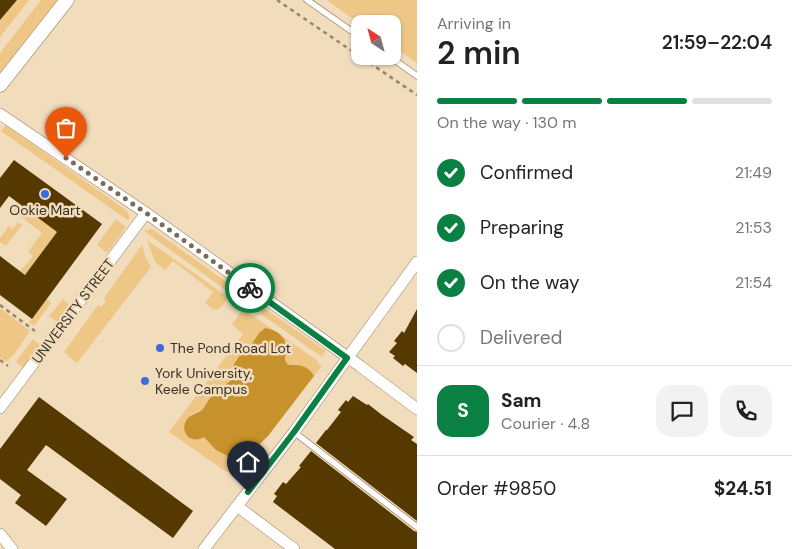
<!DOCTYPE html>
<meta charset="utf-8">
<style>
body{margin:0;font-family:"DM Sans",sans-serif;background:#f2f2f2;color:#222;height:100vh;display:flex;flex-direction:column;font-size:19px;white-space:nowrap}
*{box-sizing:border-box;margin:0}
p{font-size:16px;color:#767676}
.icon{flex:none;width:28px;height:28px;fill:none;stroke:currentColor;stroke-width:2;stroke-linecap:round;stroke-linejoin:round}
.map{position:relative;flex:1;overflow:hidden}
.details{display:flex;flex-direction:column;background:#fff;width:375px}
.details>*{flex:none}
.needle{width:32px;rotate:324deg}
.buttons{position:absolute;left:351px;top:15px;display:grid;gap:10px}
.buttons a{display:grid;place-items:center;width:50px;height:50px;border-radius:10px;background:#fff;box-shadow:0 1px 4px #0004;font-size:25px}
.pin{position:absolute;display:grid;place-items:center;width:42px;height:42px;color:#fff;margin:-51px -21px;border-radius:50% 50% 50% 0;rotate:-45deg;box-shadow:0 0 5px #0007}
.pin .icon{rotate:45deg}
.courier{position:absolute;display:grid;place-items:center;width:50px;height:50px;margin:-25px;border:4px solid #0b8043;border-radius:50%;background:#fff;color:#222;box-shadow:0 1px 6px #0007}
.overview em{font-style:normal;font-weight:600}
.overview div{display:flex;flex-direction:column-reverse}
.overview{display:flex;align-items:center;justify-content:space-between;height:85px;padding:0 20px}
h1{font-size:32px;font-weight:600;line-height:38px}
.bar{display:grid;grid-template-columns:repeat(4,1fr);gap:8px 5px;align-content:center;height:60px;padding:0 20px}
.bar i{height:6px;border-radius:4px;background:#e0e0e0}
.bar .on{background:#0b8043}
.bar p{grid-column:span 4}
.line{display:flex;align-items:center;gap:12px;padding:0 20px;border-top:1px solid #e0e0e0}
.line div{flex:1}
.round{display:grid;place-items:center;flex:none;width:52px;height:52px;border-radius:15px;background:#f2f2f2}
ol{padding:0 20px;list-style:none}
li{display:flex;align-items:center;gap:15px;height:55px}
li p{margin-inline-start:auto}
li .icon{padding:5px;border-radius:50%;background:#0b8043;color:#fff;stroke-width:4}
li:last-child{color:#767676}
li i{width:28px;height:28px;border:2px solid #e0e0e0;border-radius:50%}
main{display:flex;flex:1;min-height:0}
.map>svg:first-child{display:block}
.green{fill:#eec787}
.forest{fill:#c7912b}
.building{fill:#553900}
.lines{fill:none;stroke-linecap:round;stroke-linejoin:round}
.service-casing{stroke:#958264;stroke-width:7}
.minor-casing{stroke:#958264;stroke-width:12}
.tertiary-casing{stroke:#958264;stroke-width:15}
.path{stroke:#948670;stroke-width:2.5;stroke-dasharray:4 4;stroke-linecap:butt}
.service{stroke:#fff;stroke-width:5.5}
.minor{stroke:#fff;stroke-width:11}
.tertiary{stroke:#fff;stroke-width:14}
.done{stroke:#796d5a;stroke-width:5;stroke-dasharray:0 9}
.route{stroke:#0b8043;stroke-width:6}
.poi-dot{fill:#3c6cdc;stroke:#f1dcbc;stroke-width:2}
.labels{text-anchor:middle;stroke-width:5;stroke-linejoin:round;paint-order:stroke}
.poi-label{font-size:14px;fill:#393125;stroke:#f1dcbc;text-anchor:start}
.street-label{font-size:14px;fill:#393125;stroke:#f1dcbc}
</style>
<main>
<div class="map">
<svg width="417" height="549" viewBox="0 0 417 549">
<rect width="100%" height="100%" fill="#f1dcbc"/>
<path class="green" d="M17,0H29L0,37V20Z
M41,0H58L4,70L0,73V53Z
M327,0H417V63L393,46L392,24H360Z
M6,125L123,208L129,214V221L1,131Z
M19,203L57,232L25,275L20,271L23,267H24L33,256L28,252L42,233L13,211Z
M116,219L126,227L107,253L97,245Z
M18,222L22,225L6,246L0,242V238L9,226L13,229Z
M152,229L228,283L231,286L230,293L144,231Z
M147,240L228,297L222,306L217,310L212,309L205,303L213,292L173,261L165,270L155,262Z
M142,245L145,256L151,267L77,363L64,352L98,305L101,307L106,301L104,298Z
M47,299L51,303L34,326L29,322Z
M63,299L70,305L57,322L49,316Z
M253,303L258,304L326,351L322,357L248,305Z
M0,308L30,331L15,353L6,362L0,357Z
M243,309L272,329L265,328L259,333L249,348L240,355L232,379L210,398L203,409L190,415L189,437C195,441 198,441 204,437L217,450L233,459L251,452L268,436L234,479L230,473L225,471L169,432L243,334L232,324Z
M282,336L318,361V363L322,366L314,376L312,372L296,364L288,365L285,360L286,345Z
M33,339L40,345L24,368L16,362Z"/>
<path class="forest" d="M265,328C275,329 286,336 286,347C286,351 285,356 285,360L288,365C299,364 309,366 314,376L268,436L251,452L233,459L216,450L204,437C189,446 178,429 188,418C192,414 198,413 202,410C206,406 207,401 211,397C216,390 225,386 232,379L234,364L240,355L249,348L259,333Z"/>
<path class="building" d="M0,0H17L0,20Z
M14,160L102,224L32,319L0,295V256L25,275L57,232L9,196L0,208V178Z
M417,309V373L405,364L403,366L393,358L395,356L389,352L397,343L394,341L402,331L404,333Z
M353,396L367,405L368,404L382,415L414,437L411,440L417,444V521L316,443L326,430H327L341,412L338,410L346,400L348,402Z
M39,397L193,511L173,538L46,445L27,470L67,499L46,526L15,503L21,495L0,479V449Z
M311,451L414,531L417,532V549H335L273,502L277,496L274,494L283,482L286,484L301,467L299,466Z"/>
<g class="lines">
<defs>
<path id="service" d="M307,0L360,37
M389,56L417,76
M294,432L417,527"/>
<path id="minor" d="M0,114L146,213L360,366L417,409
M0,408L146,213
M237,506L294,549
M0,534L12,549
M204,549L294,432L417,262"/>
<path id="tertiary" d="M0,85L67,0"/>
</defs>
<use href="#service" class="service-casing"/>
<use href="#minor" class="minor-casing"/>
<use href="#tertiary" class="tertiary-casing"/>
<path class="path" d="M277,0L417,95
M0,305L35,331
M0,360L8,366"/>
<use href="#service" class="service"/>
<use href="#minor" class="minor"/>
<use href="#tertiary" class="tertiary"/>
</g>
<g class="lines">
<path class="done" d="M66,158L146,213L250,288"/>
<path class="route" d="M248,492L294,432L347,358L250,288"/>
</g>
<g class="poi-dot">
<circle cx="45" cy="194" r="5"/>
<circle cx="160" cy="348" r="5"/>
<circle cx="145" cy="381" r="5"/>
</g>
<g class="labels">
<g class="poi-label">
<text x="45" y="215" text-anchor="middle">Ookie Mart</text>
<text x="170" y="353">The Pond Road Lot</text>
<text x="155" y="378">York University,<tspan x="155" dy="16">Keele Campus</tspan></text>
</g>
<g class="street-label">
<text transform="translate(73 311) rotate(-53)" y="5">UNIVERSITY STREET</text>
</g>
</g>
</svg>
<div class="buttons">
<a><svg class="needle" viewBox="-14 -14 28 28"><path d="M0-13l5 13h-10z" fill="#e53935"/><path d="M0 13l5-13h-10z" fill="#767676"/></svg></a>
</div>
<div class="pin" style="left:66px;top:158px;background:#ea580c"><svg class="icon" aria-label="bag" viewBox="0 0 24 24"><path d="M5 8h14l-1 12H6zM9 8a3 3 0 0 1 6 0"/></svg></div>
<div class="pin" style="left:248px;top:492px;background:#1f2937"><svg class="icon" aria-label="home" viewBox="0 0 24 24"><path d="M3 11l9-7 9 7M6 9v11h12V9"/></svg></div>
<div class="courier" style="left:250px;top:288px"><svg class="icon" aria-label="bike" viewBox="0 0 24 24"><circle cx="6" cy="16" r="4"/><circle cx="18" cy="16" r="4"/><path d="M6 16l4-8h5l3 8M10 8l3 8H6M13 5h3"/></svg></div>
</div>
<section class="details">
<div class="overview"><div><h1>2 min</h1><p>Arriving in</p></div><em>21:59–22:04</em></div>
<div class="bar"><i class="on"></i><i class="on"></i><i class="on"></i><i></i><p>On the way · 130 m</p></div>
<ol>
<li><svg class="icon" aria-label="check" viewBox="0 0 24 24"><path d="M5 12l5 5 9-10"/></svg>Confirmed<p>21:49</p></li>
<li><svg class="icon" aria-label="check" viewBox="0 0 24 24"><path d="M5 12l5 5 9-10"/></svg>Preparing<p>21:53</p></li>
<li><svg class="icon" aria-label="check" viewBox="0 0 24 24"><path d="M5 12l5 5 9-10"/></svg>On the way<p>21:54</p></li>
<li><i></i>Delivered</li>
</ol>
<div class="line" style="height:90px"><b class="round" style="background:#0b8043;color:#fff">S</b><div><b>Sam</b><p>Courier · 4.8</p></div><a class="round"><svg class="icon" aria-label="chat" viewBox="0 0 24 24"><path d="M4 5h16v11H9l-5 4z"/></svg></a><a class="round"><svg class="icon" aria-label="phone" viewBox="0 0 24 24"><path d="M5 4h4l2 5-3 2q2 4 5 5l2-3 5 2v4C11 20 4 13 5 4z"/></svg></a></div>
<div class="line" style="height:65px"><div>Order #9850</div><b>$24.51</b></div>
</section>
</main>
